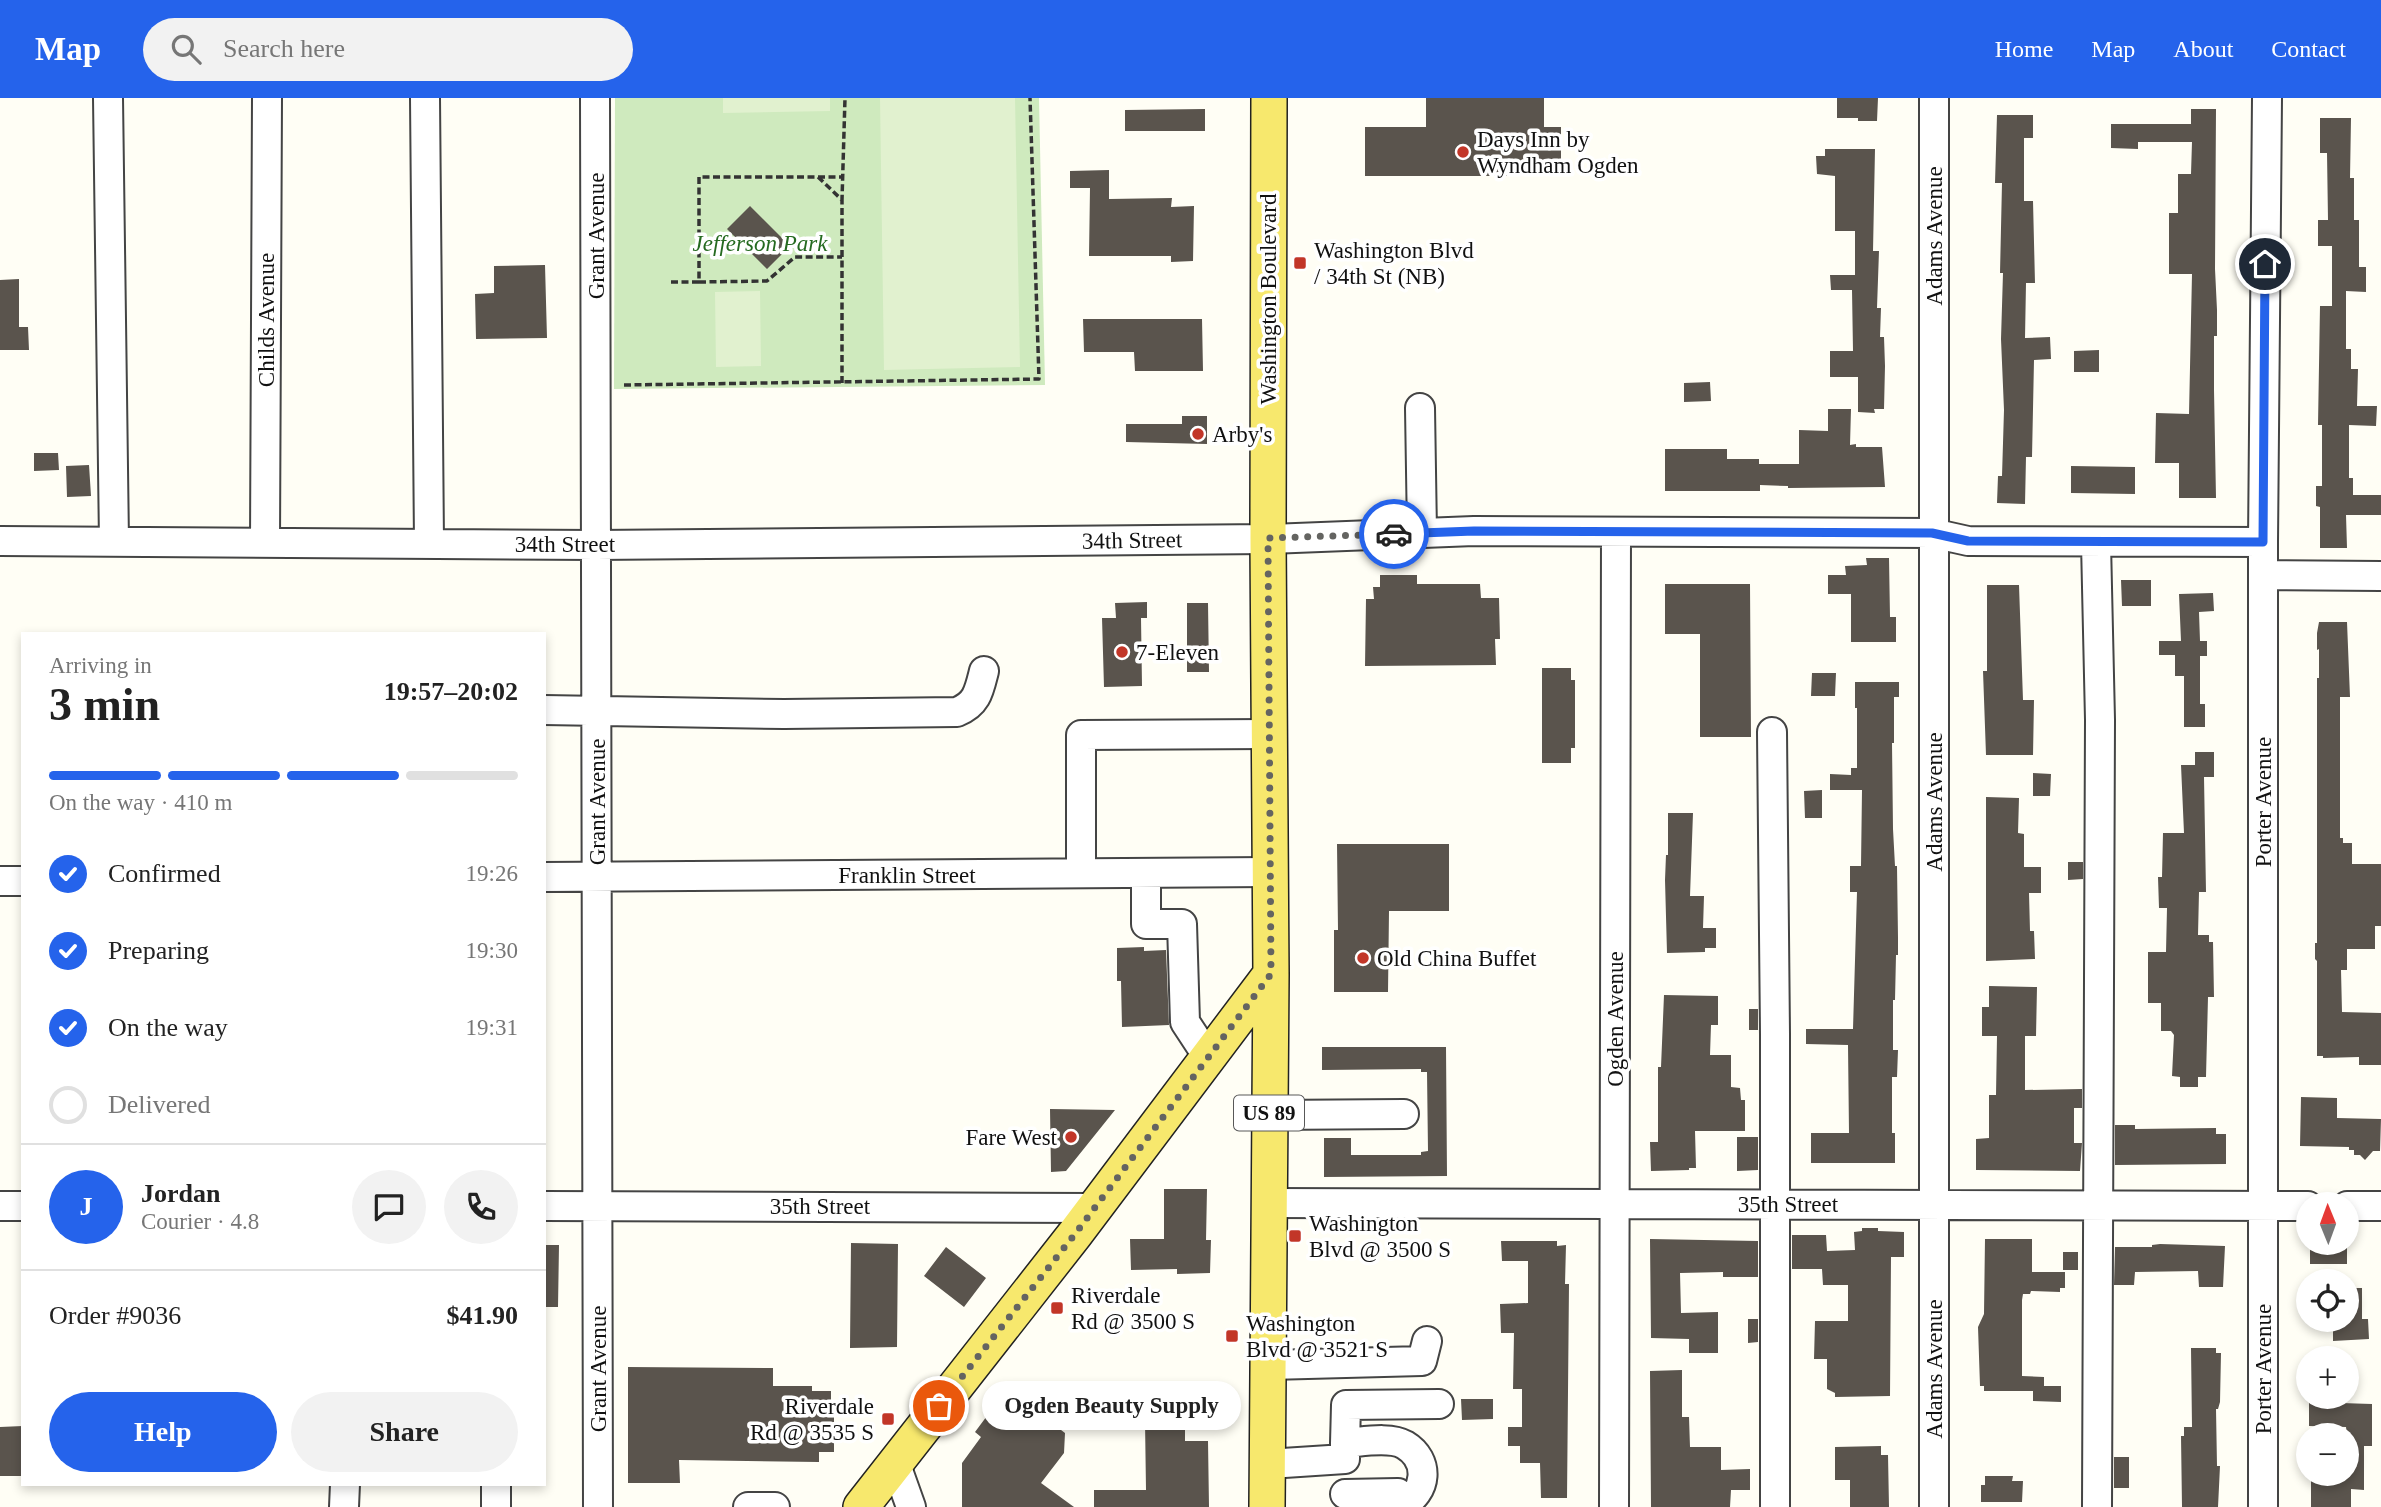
<!DOCTYPE html>
<meta charset="utf-8">
<style>
body{margin:0;font-family:"Times New Roman",serif;background:#f2f2f2;color:#222;height:100vh;display:flex;flex-direction:column;font-size:26px;white-space:nowrap}
*{box-sizing:border-box;margin:0}
p{font-size:23px;color:#767676}
.icon{flex:none;width:38px;height:38px;fill:none;stroke:currentColor;stroke-width:2;stroke-linecap:round;stroke-linejoin:round}
.map{position:relative;flex:1;overflow:hidden}
.sheet{position:absolute;left:21px;top:534px;width:525px;height:854px;display:flex;flex-direction:column;background:#fff;border-radius:0px;box-shadow:0 4px 10px #0003}
.sheet>*{flex:none}
.needle{width:46px;rotate:359deg}
.controls{position:absolute;left:2296px;top:1094px;display:grid;gap:14px}
.controls a{display:grid;place-items:center;width:63px;height:63px;border-radius:50%;background:#fff;box-shadow:0 4px 10px #0003;font-size:35px}
.pin{position:absolute;display:grid;place-items:center;width:60px;height:60px;color:#fff;margin:-30px;border:4px solid #fff;border-radius:50%;box-shadow:0 2px 7px #0007}
.courier{position:absolute;display:grid;place-items:center;width:70px;height:70px;margin:-35px;border:5px solid #2563eb;border-radius:50%;background:#fff;color:#222;box-shadow:0 2px 9px #0007}
.bubble{position:absolute;height:49px;border-radius:24px;background:#fff;box-shadow:0 4px 10px #0003;font-size:23px;font-weight:700;line-height:49px;text-align:center}
.headline em{font-style:normal;font-weight:700}
.headline div{display:flex;flex-direction:column-reverse}
.headline{display:flex;align-items:center;justify-content:space-between;height:119px;padding:0 28px}
h1{font-size:46px;font-weight:700;line-height:52px}
.bar{display:grid;grid-template-columns:repeat(4,1fr);gap:10px 7px;align-content:center;height:84px;padding:0 28px}
.bar i{height:9px;border-radius:5px;background:#e0e0e0}
.bar .on{background:#2563eb}
.bar p{grid-column:span 4}
.line{display:flex;align-items:center;gap:18px;padding:0 28px;border-top:2px solid #e0e0e0}
.line div{flex:1}
.round{display:grid;place-items:center;flex:none;width:74px;height:74px;border-radius:37px;background:#f2f2f2}
ol{padding:0 28px;list-style:none}
li{display:flex;align-items:center;gap:21px;height:77px}
li p{margin-inline-start:auto}
li .icon{padding:7px;border-radius:50%;background:#2563eb;color:#fff;stroke-width:4}
li:last-child{color:#767676}
li i{width:38px;height:38px;border:4px solid #e0e0e0;border-radius:50%}
.button{display:flex;gap:14px;margin-top:auto;padding:14px 28px}
.button a{flex:1;height:80px;border-radius:42px;background:#2563eb;color:#fff;font-size:28px;font-weight:700;line-height:80px;text-align:center}
.button a+a{background:#f2f2f2;color:#222}
header{display:flex;align-items:center;gap:42px;box-sizing:border-box;height:98px;padding:0 35px;background:#2563eb;color:#fff}
header strong{font-size:33px}
nav{display:flex;gap:38px;margin-inline-start:auto;font-size:24px}
.search{width:490px;height:63px;background:#f2f2f2;display:flex;align-items:center;gap:18px;box-sizing:border-box;padding:0 24px;border-radius:38px;color:#767676;font-size:26px}
.map>svg:first-child{display:block}
.green{fill:#cfeabe}
.pitch{fill:#e1f1cf}
.building{fill:#5a544d}
.lines{fill:none;stroke-linecap:round;stroke-linejoin:round}
.minor-casing{stroke:#444;stroke-width:32}
.major-casing{stroke:#222;stroke-width:38}
.path{stroke:#333;stroke-width:3.5;stroke-dasharray:7 3.5;stroke-linecap:butt}
.minor{stroke:#fff;stroke-width:28}
.major{stroke:#f7e86d;stroke-width:35}
.done{stroke:#646461;stroke-width:7;stroke-dasharray:0 12.6}
.route{stroke:#2563eb;stroke-width:9}
.poi-dot{fill:#c23628;stroke:#fff;stroke-width:2.5}
.labels{text-anchor:middle;stroke-width:7;stroke-linejoin:round;paint-order:stroke}
.shield{fill:#fff;stroke:#585858;stroke-width:2}
.shield-label{font-size:21px;font-weight:bold;fill:#111}
.poi-label{font-size:23px;fill:#111;stroke:#fff;text-anchor:start}
.street-label{font-size:23px;fill:#111;stroke:#fff}
.park-label{font-size:23px;font-style:italic;fill:#256a20;stroke:#fff}
</style>
<header>
<strong>Map</strong>
<div class="search"><svg class="icon" aria-label="search" viewBox="0 0 24 24"><circle cx="10" cy="10" r="6"/><path d="M15 15l6 6"/></svg>Search here</div>
<nav><a>Home</a><a>Map</a><a>About</a><a>Contact</a></nav>
</header>
<div class="map">
<svg width="2381" height="1409" viewBox="0 0 2381 1409">
<rect width="100%" height="100%" fill="#fffef5"/>
<path class="green" d="M615,0H1039L1045,287L614,291Z"/>
<path class="pitch" d="M723,0H830V13L723,15Z
M880,0H1015L1020,269L884,272Z
M760,193L761,268L716,269L715,194Z"/>
<path class="building" d="M1426,0H1544V29H1561V78H1365V29H1426Z
M1837,0H1878L1877,23H1858V20H1837Z
M1205,11V33H1125V12Z
M2191,11H2216L2215,171L2217,212V238H2214V292L2216,400H2179V365H2155L2156,315L2189,316L2192,176H2169V115H2178V76H2191L2192,44H2138V51L2111,50V26H2191Z
M1997,17H2033V40H2024V103H2033L2035,185H2026L2025,240L2050,239L2051,261L2034,262L2032,359H2026L2025,406L1997,405L1998,378H2002L2004,312L2001,241L2003,175H2000L2002,85H1995Z
M2320,20H2351L2350,80H2354V122H2359V169H2366V194L2346,193V251H2351V271H2358L2357,308H2377L2376,328L2349,327V380H2353V397H2381V417H2346L2347,450H2320V409L2316,408V388H2322V327H2318L2320,208H2332V148H2318V122H2328L2327,55H2320Z
M1825,51H1875L1873,153H1879L1877,210H1881L1880,239H1884L1885,268L1884,311H1874L1875,315L1858,314V279H1830V253H1853L1852,192H1831L1830,177H1855V133H1835V78L1817,76L1816,58H1825Z
M1109,72V101L1172,100L1171,109L1194,108L1193,163L1171,164V158H1089L1090,90H1070V73Z
M750,108L790,148L767,171L727,131Z
M545,167L547,240L476,241L475,196L494,195V168Z
M19,181V229H28L29,252H0V182Z
M1083,221H1202L1203,273H1135L1134,254H1084Z
M2099,252V274H2074V253Z
M1710,284L1711,303L1684,304V285Z
M1828,311H1851L1850,347L1856,346V349H1882L1885,389L1788,390V388L1760,387V393H1665V351H1727V361H1759V366H1799V332L1828,333Z
M1182,318H1207V346L1126,344V326H1182Z
M34,355H58L59,372L34,373Z
M89,367L91,398L67,399L66,368Z
M2071,368L2135,369V396L2071,395Z
M1866,460H1889L1890,519H1896V544H1851V496H1828V477H1846L1845,468L1867,467Z
M1380,477H1417V486H1480L1481,500H1499L1500,541H1495L1496,567L1365,568L1366,501H1374L1373,489H1380Z
M2121,482H2151V508H2122Z
M1665,486H1750L1751,639H1700V536H1665Z
M1987,487H2019L2023,602H2034L2033,657H1986L1983,573H1987Z
M2213,495L2214,513L2199,514L2200,543H2207V558H2200V606H2205V629H2184V578H2175V557H2159V543H2181L2179,496Z
M1147,504V520H1141L1142,588L1104,589L1102,520H1116L1115,505Z
M1187,505H1208L1209,574H1187Z
M2319,524H2347L2350,599H2340V740H2343V745H2352V766H2381V828H2375V851H2347V872H2341L2342,914L2381,915V967H2359V959L2323,960V958H2317V863L2315,861V845H2317V580H2319V551L2317,552V535Z
M1542,570H1571V582H1575V650H1571V665H1542Z
M1812,575H1836L1835,598H1811Z
M1855,584H1899V599H1894V645H1892L1893,731L1895,768H1897L1898,840V857H1896L1895,902H1893V952H1898L1897,979H1892V1035H1895V1065H1811V1035H1849L1848,947L1806,946V931H1853L1857,794H1850V768H1861L1862,692H1830V676L1851,677V670H1857V610H1855Z
M2195,654H2214V679H2204L2206,794H2199L2198,837H2209V844H2213L2214,899H2208L2206,979H2198V989H2180V979L2172,978L2174,937L2171,933H2161V905H2148V854H2166L2167,810H2159L2158,779H2162L2163,735H2184L2181,667H2195Z
M2033,675L2051,676L2050,698H2033Z
M1822,692V720H1805L1804,693Z
M1986,699L2019,700L2018,735L2024,736V769H2041V795H2029L2030,833H2034L2035,861L1986,863Z
M1668,715H1693L1690,798H1704L1703,830H1716V850H1705V854L1667,855L1665,782L1666,757H1668Z
M1337,746H1449V813H1389L1388,894H1334V832H1338Z
M2068,764H2083V781L2068,782Z
M1144,849V853L1166,852L1169,927L1122,929L1121,883H1117V850Z
M1989,888L2037,889L2036,938H2025V992L2082,991V1010H2074V1045H2082L2080,1073L1976,1072V1041L1989,1040V997H1996L1997,938H1982V909H1989Z
M1664,897L1718,898V927H1711L1710,957H1731V989L1740,990L1741,1002H1745V1033H1695L1696,1070H1689V1072L1651,1073L1650,1044H1658V969H1661Z
M1749,911H1758V932H1749Z
M1322,949H1446L1447,1078L1324,1079V1040H1351V1057H1421V1054L1428,1053L1427,974H1421V971L1322,972Z
M2301,999L2337,1000V1020L2381,1021L2380,1053H2373L2365,1062L2360,1057H2354V1052H2349V1049L2300,1048Z
M1050,1011L1115,1012L1066,1073L1051,1074Z
M2115,1027H2135V1031L2216,1030V1036H2226V1066L2115,1067Z
M1737,1039H1758V1072L1737,1073Z
M1164,1091H1207L1206,1142H1211L1210,1175L1177,1176V1171L1131,1172L1130,1141H1164Z
M1862,1130H1878V1133L1904,1134V1159H1891L1890,1298L1835,1299V1295L1827,1291V1261H1814L1815,1223H1848V1187H1823L1822,1171H1792V1137H1826L1827,1153L1855,1152L1854,1134L1862,1133Z
M1650,1141L1758,1143V1179H1723V1174L1680,1175L1681,1215L1718,1214V1255H1689V1241L1651,1240Z
M1985,1141H2032V1174H2065V1190H2060V1194L2031,1193L2030,1196H2023L2022,1202V1278L2044,1279V1288H2061V1304L2033,1303V1293H1984V1288H1980L1978,1229L1984,1216Z
M1501,1143H1557V1148L1566,1147L1565,1186H1569L1567,1400H1541L1540,1365H1520V1348H1508V1329H1522V1291H1513L1514,1235H1501L1500,1206L1528,1205V1163H1502Z
M2310,1144H2347V1166H2310Z
M851,1145L898,1146L897,1249L850,1250Z
M2160,1146L2225,1148L2223,1189H2199L2198,1173L2135,1174L2134,1187H2114L2115,1149H2152V1147Z
M544,1147H559L558,1209H544Z
M946,1149L986,1180L964,1209L924,1178Z
M2063,1154H2078V1172H2063Z
M2347,1190H2362V1221H2368L2369,1241L2333,1243V1222H2347Z
M1748,1221H1758V1244L1748,1245Z
M2191,1250H2216V1255H2221L2220,1304L2218,1311H2216L2217,1368H2220L2218,1409H2182L2181,1338H2184V1329H2192Z
M628,1269L773,1270V1288H812V1293H831V1304H834V1354H819V1364L679,1362L680,1385H628Z
M1682,1272V1319H1689L1690,1349H1721V1372L1750,1371V1392H1731L1730,1409H1651L1650,1273Z
M1185,1287V1343H1208L1209,1409H1094V1392H1146L1145,1323H1128V1288Z
M1007,1291L1065,1335L1064,1355L1041,1385L1074,1409H962V1365L981,1339L975,1334Z
M1461,1301H1493V1321L1462,1322Z
M2309,1304L2372,1306V1348H2364V1392L2351,1391V1409H2311V1376H2347V1337L2346,1329L2309,1328Z
M23,1328V1378H0V1329Z
M1881,1348V1357H1888L1889,1409H1850V1382H1835V1349Z
M2114,1359H2129V1390H2114Z
M1985,1378H2013L2012,1383H2023L2022,1404H1981V1387H1985Z"/>
<g class="lines">
<defs>
<path id="minor" d="M108,0L114,444
M425,0L429,445
M595,0L598,1409
M1420,310L1422,435
M0,443L596,447L1268,441L1474,433L1932,435L1968,443L2263,444
M265,445L267,0
M2096,445L2100,622L2097,1409
M2263,477L2381,478
M544,612L784,616L957,614C977,606 979,593 984,573
M1772,634L1775,936V1409
M1081,775V637L1269,636
M1146,775V826H1182L1185,924L1208,959
M544,779L1270,774
M0,783H23
M1269,1017L1404,1016
M1268,1105L2308,1108
M0,1108H23
M544,1108L1096,1110
M2347,1108H2381
M1268,1267L1422,1263L1427,1243
M1345,1345L1346,1307L1439,1306
M895,1364L911,1409
M1268,1366L1345,1361V1345C1362,1344 1390,1338 1405,1347C1430,1362 1428,1395 1401,1407C1394,1409 1383,1409 1374,1409
M496,1386V1409
M1345,1396L1398,1395
M344,1409L345,1386
M748,1409H775
M1614,1409L1616,434
M1934,1409V0
M2263,1409V444L2267,0"/>
<path id="major" d="M861,1409L1075,1136L1271,876
M1267,1409L1271,876L1268,441L1269,0"/>
</defs>
<use href="#minor" class="minor-casing"/>
<use href="#major" class="major-casing"/>
<path class="path" d="M818,79H842
M671,184H699V79H818L842,102L845,0
M699,184L767,183L795,159H842
M842,285V102
M624,287L1039,281L1030,0"/>
<use href="#minor" class="minor"/>
<use href="#major" class="major"/>
</g>
<g class="lines">
<path class="done" d="M939,1308L1075,1136L1271,876L1268,440L1394,436"/>
<path class="route" d="M1394,436L1474,433L1932,435L1968,443L2263,444L2265,166"/>
</g>
<g class="poi-dot">
<circle cx="1463" cy="54" r="7"/>
<rect x="1293" y="158" width="14" height="14" rx="3.5"/>
<circle cx="1198" cy="336" r="7"/>
<circle cx="1122" cy="554" r="7"/>
<circle cx="1363" cy="860" r="7"/>
<circle cx="1071" cy="1039" r="7"/>
<rect x="1288" y="1131" width="14" height="14" rx="3.5"/>
<rect x="1050" y="1203" width="14" height="14" rx="3.5"/>
<rect x="1225" y="1231" width="14" height="14" rx="3.5"/>
<rect x="881" y="1314" width="14" height="14" rx="3.5"/>
</g>
<g class="labels">
<rect class="shield" x="1234" y="997.5" width="70" height="35" rx="5"/>
<g class="shield-label">
<text x="1269" y="1022">US 89</text>
</g>
<g class="poi-label">
<text x="1477" y="49">Days Inn by<tspan x="1477" dy="26">Wyndham Ogden</tspan></text>
<text x="1314" y="160">Washington Blvd<tspan x="1314" dy="26">/ 34th St (NB)</tspan></text>
<text x="1212" y="344">Arby's</text>
<text x="1136" y="562">7-Eleven</text>
<text x="1377" y="868">Old China Buffet</text>
<text x="1057" y="1047" text-anchor="end">Fare West</text>
<text x="1309" y="1133">Washington<tspan x="1309" dy="26">Blvd @ 3500 S</tspan></text>
<text x="1071" y="1205">Riverdale<tspan x="1071" dy="26">Rd @ 3500 S</tspan></text>
<text x="1246" y="1233">Washington<tspan x="1246" dy="26">Blvd @ 3521 S</tspan></text>
<text x="874" y="1316" text-anchor="end">Riverdale<tspan x="874" dy="26">Rd @ 3535 S</tspan></text>
</g>
<g class="street-label">
<text transform="translate(596 138) rotate(-90)" y="8">Grant Avenue</text>
<text transform="translate(1934 138) rotate(-90)" y="8">Adams Avenue</text>
<text transform="translate(1268 201) rotate(-90)" y="8">Washington Boulevard</text>
<text transform="translate(266 222) rotate(-90)" y="8">Childs Avenue</text>
<text transform="translate(1132 442) rotate(-1)" y="8">34th Street</text>
<text x="565" y="454">34th Street</text>
<text transform="translate(597 704) rotate(-90)" y="8">Grant Avenue</text>
<text transform="translate(1934 704) rotate(-90)" y="8">Adams Avenue</text>
<text transform="translate(2263 704) rotate(-90)" y="8">Porter Avenue</text>
<text x="907" y="785">Franklin Street</text>
<text transform="translate(1615 921) rotate(-90)" y="8">Ogden Avenue</text>
<text x="1788" y="1114">35th Street</text>
<text x="820" y="1116">35th Street</text>
<text transform="translate(598 1271) rotate(-90)" y="8">Grant Avenue</text>
<text transform="translate(1934 1271) rotate(-90)" y="8">Adams Avenue</text>
<text transform="translate(2263 1271) rotate(-90)" y="8">Porter Avenue</text>
</g>
<g class="park-label">
<text x="760" y="153">Jefferson Park</text>
</g>
</g>
</svg>
<div class="controls">
<a><svg class="needle" viewBox="-14 -14 28 28"><path d="M0-13l5 13h-10z" fill="#e53935"/><path d="M0 13l5-13h-10z" fill="#767676"/></svg></a>
<a><svg class="icon" aria-label="locate" viewBox="0 0 24 24"><circle cx="12" cy="12" r="6"/><path d="M12 2v4M12 18v4M2 12h4M18 12h4"/></svg></a>
<a>+</a>
<a>−</a>
</div>
<div class="pin" style="left:939px;top:1308px;background:#ea580c"><svg class="icon" aria-label="bag" viewBox="0 0 24 24"><path d="M5 8h14l-1 12H6zM9 8a3 3 0 0 1 6 0"/></svg></div>
<div class="pin" style="left:2265px;top:166px;background:#1f2937"><svg class="icon" aria-label="home" viewBox="0 0 24 24"><path d="M3 11l9-7 9 7M6 9v11h12V9"/></svg></div>
<div class="courier" style="left:1394px;top:436px"><svg class="icon" aria-label="car" viewBox="0 0 24 24"><path d="M5 17H2v-5l4-1 3-4h7l3 4 3 1v5h-3M9 17h6M6 11h13"/><circle cx="7" cy="17" r="2"/><circle cx="17" cy="17" r="2"/></svg></div>
<div class="bubble" style="left:982px;top:1283px;width:259px">Ogden Beauty Supply</div>
<section class="sheet">
<div class="headline"><div><h1>3 min</h1><p>Arriving in</p></div><em>19:57–20:02</em></div>
<div class="bar"><i class="on"></i><i class="on"></i><i class="on"></i><i></i><p>On the way · 410 m</p></div>
<ol>
<li><svg class="icon" aria-label="check" viewBox="0 0 24 24"><path d="M5 12l5 5 9-10"/></svg>Confirmed<p>19:26</p></li>
<li><svg class="icon" aria-label="check" viewBox="0 0 24 24"><path d="M5 12l5 5 9-10"/></svg>Preparing<p>19:30</p></li>
<li><svg class="icon" aria-label="check" viewBox="0 0 24 24"><path d="M5 12l5 5 9-10"/></svg>On the way<p>19:31</p></li>
<li><i></i>Delivered</li>
</ol>
<div class="line" style="height:126px"><b class="round" style="background:#2563eb;color:#fff">J</b><div><b>Jordan</b><p>Courier · 4.8</p></div><a class="round"><svg class="icon" aria-label="chat" viewBox="0 0 24 24"><path d="M4 5h16v11H9l-5 4z"/></svg></a><a class="round"><svg class="icon" aria-label="phone" viewBox="0 0 24 24"><path d="M5 4h4l2 5-3 2q2 4 5 5l2-3 5 2v4C11 20 4 13 5 4z"/></svg></a></div>
<div class="line" style="height:91px"><div>Order #9036</div><b>$41.90</b></div>
<div class="button"><a>Help</a><a>Share</a></div>
</section>
</div>
